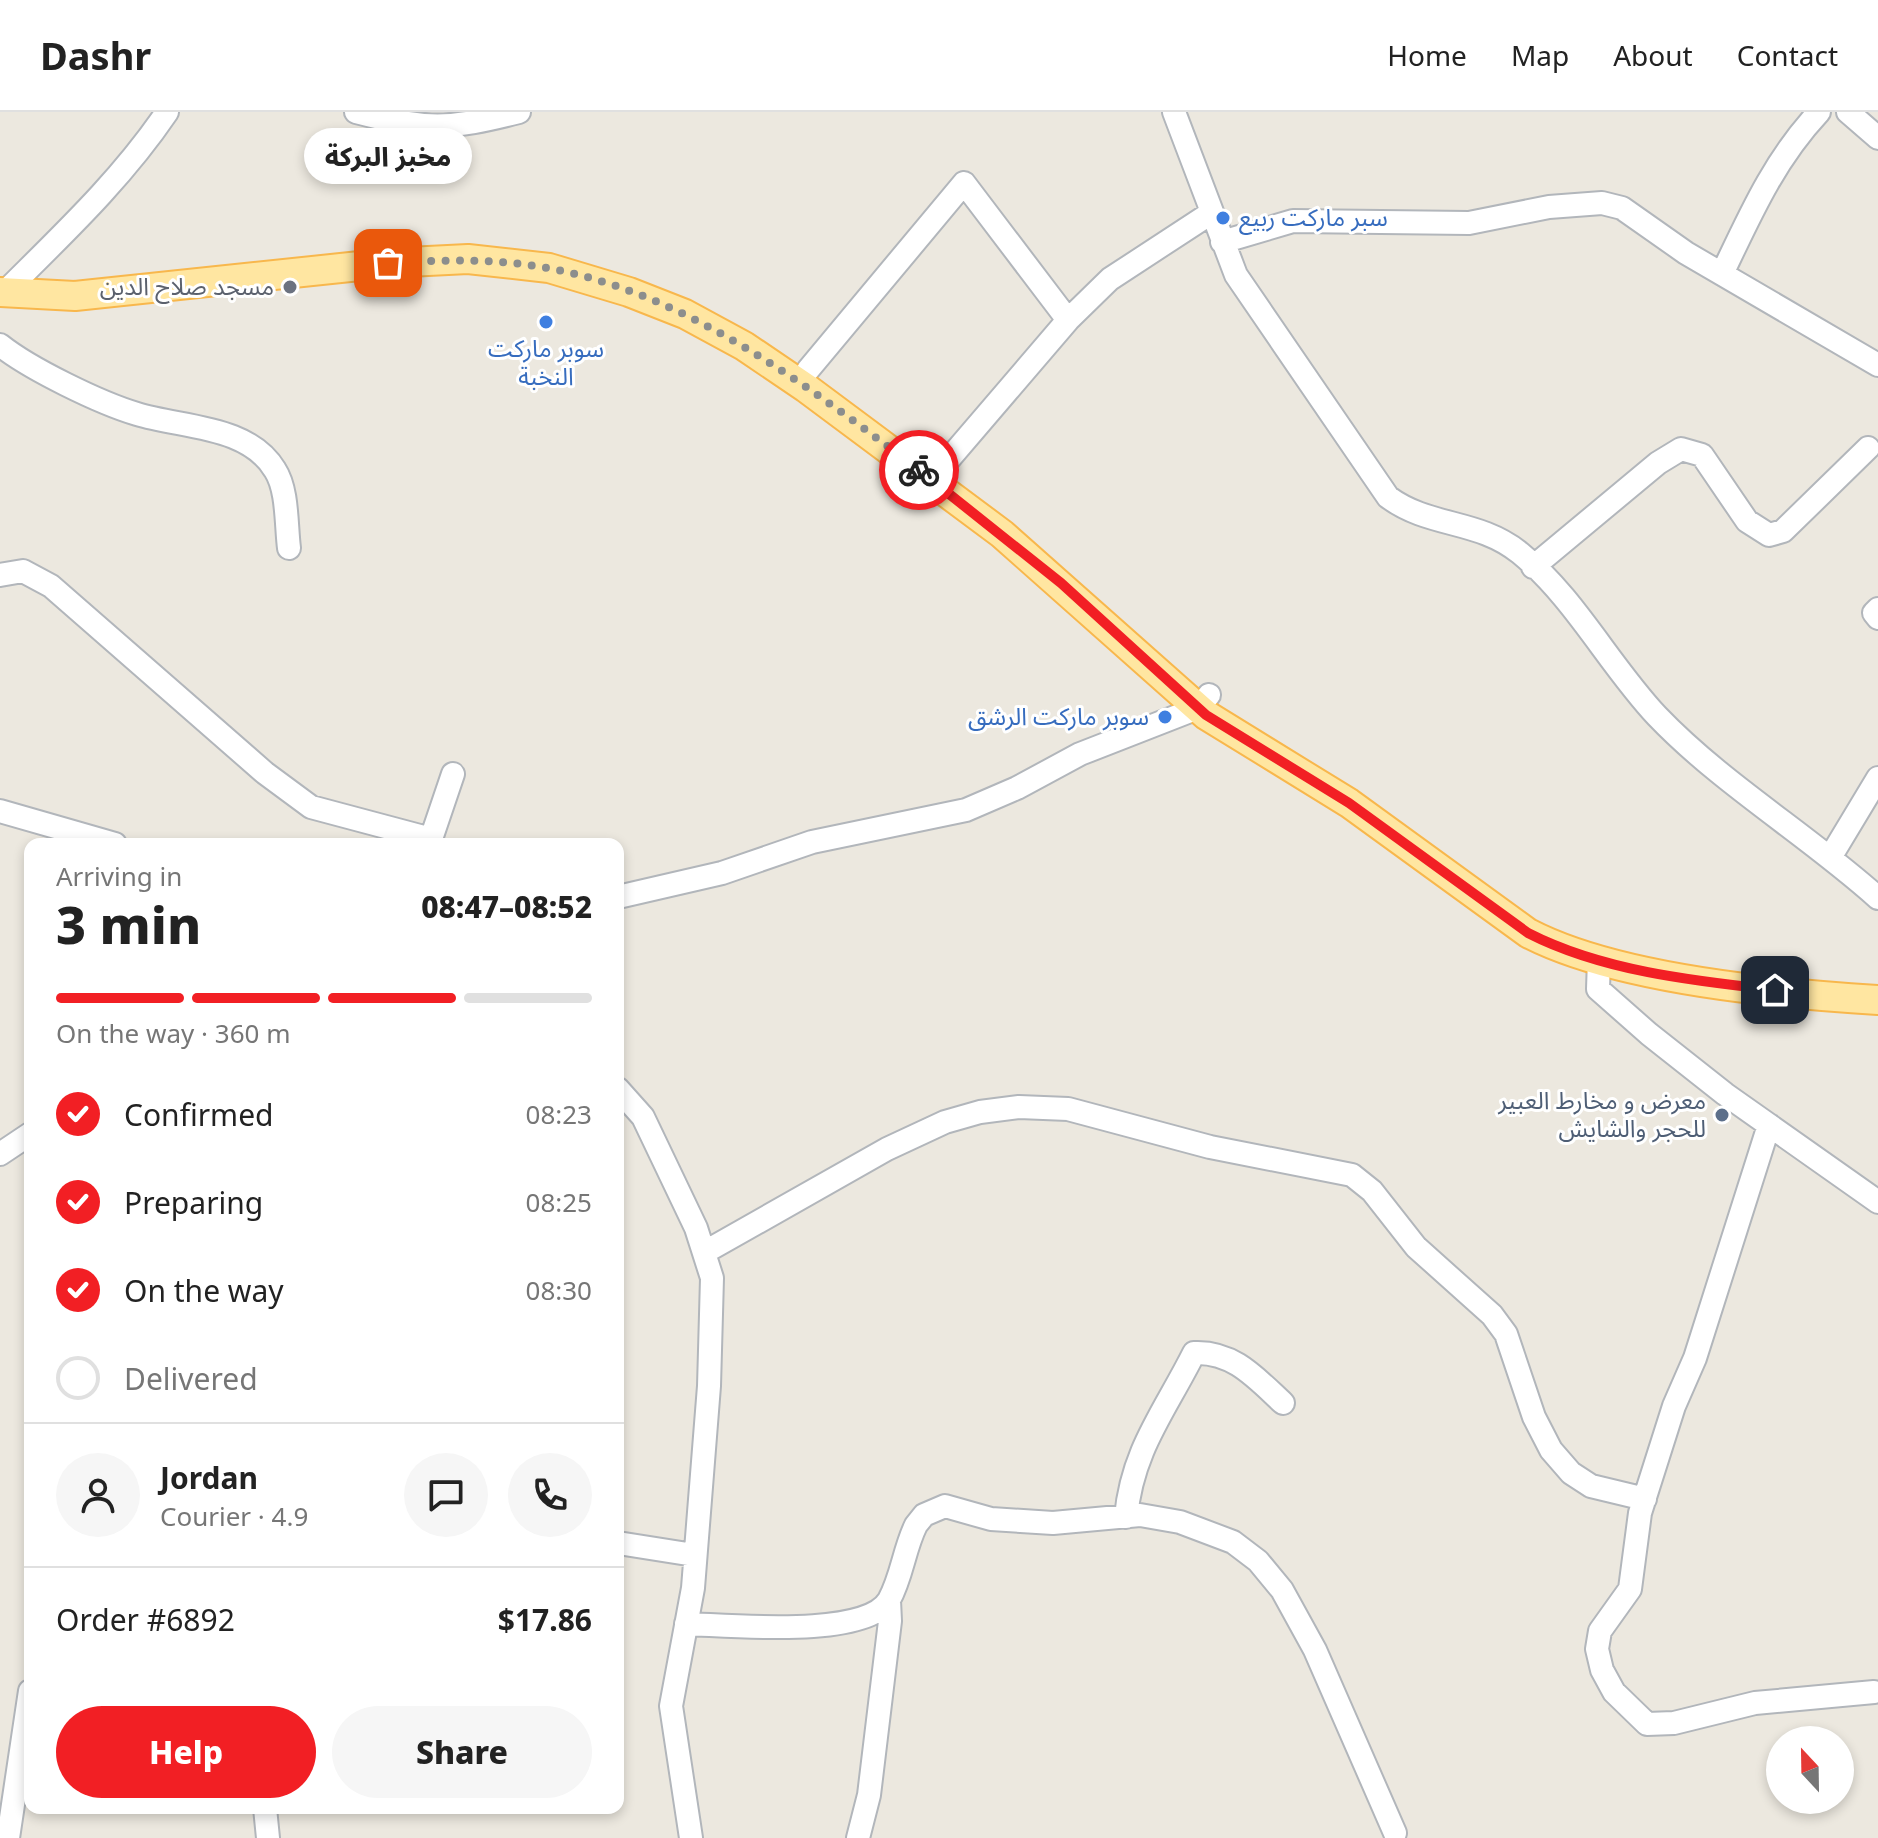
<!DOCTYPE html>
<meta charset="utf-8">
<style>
body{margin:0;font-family:"Noto Sans","Noto Sans Arabic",sans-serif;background:#f6f6f6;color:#222;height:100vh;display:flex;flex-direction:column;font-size:30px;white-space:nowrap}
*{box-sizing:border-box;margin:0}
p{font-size:26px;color:#767676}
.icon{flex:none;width:44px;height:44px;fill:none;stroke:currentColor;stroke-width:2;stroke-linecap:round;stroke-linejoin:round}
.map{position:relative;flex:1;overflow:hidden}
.panel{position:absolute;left:24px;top:726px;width:600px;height:976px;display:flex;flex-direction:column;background:#fff;border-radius:16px;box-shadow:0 4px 12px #0003}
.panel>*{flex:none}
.needle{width:52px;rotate:338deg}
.fabs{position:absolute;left:1766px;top:1614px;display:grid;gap:16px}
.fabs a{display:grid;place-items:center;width:88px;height:88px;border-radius:50%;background:#fff;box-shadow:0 4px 12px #0003;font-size:40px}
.pin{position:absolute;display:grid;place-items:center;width:68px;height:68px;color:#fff;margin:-34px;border-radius:16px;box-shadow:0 4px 12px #0006}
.courier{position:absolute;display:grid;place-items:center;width:80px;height:80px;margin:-40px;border:6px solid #f21f24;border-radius:50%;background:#fff;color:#222;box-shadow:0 2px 10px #0007}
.bubble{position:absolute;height:56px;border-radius:28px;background:#fff;box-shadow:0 4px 12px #0003;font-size:26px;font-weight:800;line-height:56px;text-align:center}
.head em{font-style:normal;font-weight:800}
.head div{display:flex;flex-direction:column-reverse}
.head{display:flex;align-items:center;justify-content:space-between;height:136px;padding:0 32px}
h1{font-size:52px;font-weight:800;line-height:60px}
.bar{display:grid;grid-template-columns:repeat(4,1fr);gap:12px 8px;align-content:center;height:96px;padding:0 32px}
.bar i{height:10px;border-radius:6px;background:#e0e0e0}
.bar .current{background:#f21f24}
.bar p{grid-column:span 4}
.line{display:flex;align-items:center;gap:20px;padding:0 32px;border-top:2px solid #e0e0e0}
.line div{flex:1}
.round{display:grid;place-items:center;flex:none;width:84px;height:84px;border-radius:42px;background:#f6f6f6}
ol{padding:0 32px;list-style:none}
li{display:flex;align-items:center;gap:24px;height:88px}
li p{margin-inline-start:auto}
li .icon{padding:8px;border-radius:50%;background:#f21f24;color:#fff;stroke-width:4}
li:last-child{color:#767676}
li i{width:44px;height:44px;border:4px solid #e0e0e0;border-radius:50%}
.cta{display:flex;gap:16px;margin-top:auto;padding:16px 32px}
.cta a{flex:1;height:92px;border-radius:48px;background:#f21f24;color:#fff;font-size:32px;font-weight:800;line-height:92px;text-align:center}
.cta a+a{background:#f6f6f6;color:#222}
header{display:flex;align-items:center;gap:48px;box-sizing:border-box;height:112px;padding:0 40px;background:#fff;border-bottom:2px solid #e0e0e0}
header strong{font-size:38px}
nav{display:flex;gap:44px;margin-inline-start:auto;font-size:28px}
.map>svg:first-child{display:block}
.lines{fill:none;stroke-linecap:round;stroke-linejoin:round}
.minor-casing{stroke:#b2b6bb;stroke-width:26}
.major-casing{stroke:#f8b74c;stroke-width:32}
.minor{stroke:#fff;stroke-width:22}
.major{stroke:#ffe6a1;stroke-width:28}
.done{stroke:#8c8e8d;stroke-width:8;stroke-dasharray:0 14.4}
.route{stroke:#f21f24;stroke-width:10}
.shop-dot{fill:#3f7fe0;stroke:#fff;stroke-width:3}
.worship-dot{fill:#6b7280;stroke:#fff;stroke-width:3}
.service-dot{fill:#5c6f8a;stroke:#fff;stroke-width:3}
.labels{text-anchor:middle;stroke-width:6;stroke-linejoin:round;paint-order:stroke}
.shop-label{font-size:24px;fill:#366cbe;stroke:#fff;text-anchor:start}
.worship-label{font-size:24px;fill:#5b616d;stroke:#fff;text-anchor:end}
.service-label{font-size:24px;fill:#4e5e75;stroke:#fff;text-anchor:end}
</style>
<header>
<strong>Dashr</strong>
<nav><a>Home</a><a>Map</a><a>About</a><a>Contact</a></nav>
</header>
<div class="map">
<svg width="1878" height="1726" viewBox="0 0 1878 1726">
<rect width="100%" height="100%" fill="#ece8df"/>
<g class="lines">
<defs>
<path id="minor" d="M356,0C426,18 449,18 519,0
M1174,0L1236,163L1388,385C1430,416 1478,407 1520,441C1575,486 1609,553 1657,604C1722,672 1808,723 1878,786
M1848,0L1878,26
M1222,130L1293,109L1469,111L1549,95L1602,91L1622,96L1686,141L1878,253
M1722,162C1750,103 1774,48 1819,0
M4,181C62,123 121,68 167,0
M0,233C30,257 100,291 137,302C182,316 248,313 275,358C288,378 286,413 289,436
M808,258L964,71L1068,208
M931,368L1068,208L1110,167L1211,101
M1533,455L1658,351L1681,337L1702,343L1747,409L1769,423L1783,419L1868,336
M0,463L23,459L51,474L265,661L311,695L431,727L453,662
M1878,497L1874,501L1878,506
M0,699L115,732
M1831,744L1878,666
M618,785L722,761L812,730L966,698L1017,676L1080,642L1198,596L1209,583
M1599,847L1598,877L1649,922L1725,982L1878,1090
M618,977L643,1005L696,1116L712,1166L709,1274L693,1476L671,1594L691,1726
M1769,1013L1695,1246L1674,1294L1640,1401L1630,1477L1600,1519L1597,1537L1602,1558L1614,1580L1647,1612L1674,1611L1755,1591L1874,1580
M0,1042L30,1022
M705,1140L887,1037L945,1010L980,1000L1019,995L1068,997L1210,1035L1352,1063L1372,1079L1416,1135L1492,1203L1506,1222L1534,1305L1551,1338L1571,1361L1591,1374L1645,1387
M1126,1405C1132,1338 1165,1299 1194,1241C1233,1239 1256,1266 1283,1291
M618,1431L694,1443
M686,1512C728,1513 866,1527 889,1488C902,1465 904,1437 916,1413L924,1403L945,1394L991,1407L1053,1411L1140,1403L1180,1410L1233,1430L1258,1449L1282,1478L1315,1538L1395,1721
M265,1696L268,1726
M8,1726L30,1579
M858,1726L869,1683L890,1509L889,1488"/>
<path id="major" d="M0,180L75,184L388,151L468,147L549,156L629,180L685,202L744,234L806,276L1002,422L1206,603L1349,691L1528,821C1616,867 1778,882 1878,888"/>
</defs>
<use href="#minor" class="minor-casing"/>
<use href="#major" class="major-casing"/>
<use href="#minor" class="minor"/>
<use href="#major" class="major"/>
</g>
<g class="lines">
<path class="done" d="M388,151C442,148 493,146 547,156C687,181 808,274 919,358"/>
<path class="route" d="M919,358L1061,471L1206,603L1349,691L1528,821C1602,859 1694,869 1775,878"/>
</g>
<g class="shop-dot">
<circle cx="1223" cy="106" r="8"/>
<circle cx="546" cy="210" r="8"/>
<circle cx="1165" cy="605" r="8"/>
</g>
<circle class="worship-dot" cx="290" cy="175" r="8"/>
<circle class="service-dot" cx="1722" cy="1003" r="8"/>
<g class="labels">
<g class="shop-label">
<text x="1239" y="114">سبر ماركت ربيع</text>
<text x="546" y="245" text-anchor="middle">سوبر ماركت<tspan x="546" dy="28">النخبة</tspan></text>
<text x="1149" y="613" text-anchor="end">سوبر ماركت الرشق</text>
</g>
<g class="worship-label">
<text x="274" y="183">مسجد صلاح الدين</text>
</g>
<g class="service-label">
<text x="1706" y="997">معرض و مخارط العبير<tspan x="1706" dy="28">للحجر والشايش</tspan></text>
</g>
</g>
</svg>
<div class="fabs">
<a><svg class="needle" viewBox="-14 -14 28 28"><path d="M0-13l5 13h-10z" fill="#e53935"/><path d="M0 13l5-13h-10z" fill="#767676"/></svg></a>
</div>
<div class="pin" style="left:388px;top:151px;background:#ea580c"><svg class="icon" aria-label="bag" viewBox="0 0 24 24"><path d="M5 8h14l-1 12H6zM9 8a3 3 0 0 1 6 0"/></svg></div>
<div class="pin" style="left:1775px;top:878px;background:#1f2937"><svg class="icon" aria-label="home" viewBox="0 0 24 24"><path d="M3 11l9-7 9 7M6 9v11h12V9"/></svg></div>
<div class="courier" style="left:919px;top:358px"><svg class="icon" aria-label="bike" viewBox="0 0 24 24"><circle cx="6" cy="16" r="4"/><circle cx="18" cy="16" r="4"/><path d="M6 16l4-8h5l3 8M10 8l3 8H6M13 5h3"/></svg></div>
<div class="bubble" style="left:304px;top:16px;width:168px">مخبز البركة</div>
<section class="panel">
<div class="head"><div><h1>3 min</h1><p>Arriving in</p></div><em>08:47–08:52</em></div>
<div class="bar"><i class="current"></i><i class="current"></i><i class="current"></i><i></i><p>On the way · 360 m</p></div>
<ol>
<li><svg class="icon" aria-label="check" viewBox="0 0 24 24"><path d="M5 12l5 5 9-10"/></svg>Confirmed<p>08:23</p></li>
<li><svg class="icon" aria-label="check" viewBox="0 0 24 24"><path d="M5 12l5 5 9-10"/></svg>Preparing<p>08:25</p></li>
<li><svg class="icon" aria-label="check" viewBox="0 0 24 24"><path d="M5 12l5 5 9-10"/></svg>On the way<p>08:30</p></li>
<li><i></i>Delivered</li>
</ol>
<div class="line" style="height:144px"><a class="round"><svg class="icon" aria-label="person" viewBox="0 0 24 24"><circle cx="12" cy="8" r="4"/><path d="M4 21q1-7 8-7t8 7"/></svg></a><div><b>Jordan</b><p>Courier · 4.9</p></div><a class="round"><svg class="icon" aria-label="chat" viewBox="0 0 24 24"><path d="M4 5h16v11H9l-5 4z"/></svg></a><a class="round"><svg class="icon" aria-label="phone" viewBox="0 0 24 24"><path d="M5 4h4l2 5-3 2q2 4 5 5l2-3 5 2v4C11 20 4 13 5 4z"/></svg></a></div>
<div class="line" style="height:104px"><div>Order #6892</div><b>$17.86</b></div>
<div class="cta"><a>Help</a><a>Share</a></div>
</section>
</div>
